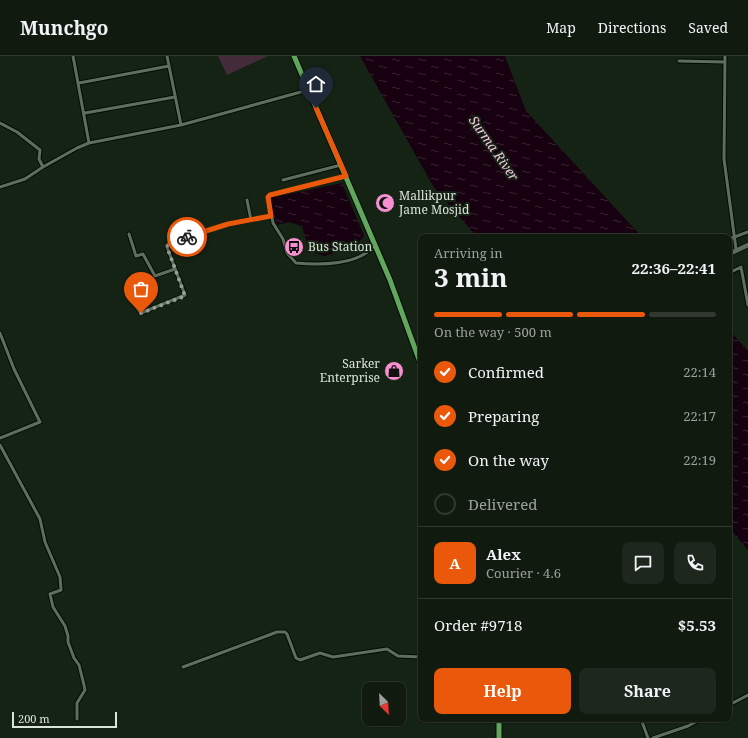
<!DOCTYPE html>
<meta charset="utf-8">
<style>
body{margin:0;font-family:"Noto Serif",serif;background:#1e271d;color:#f1f3f6;height:100vh;display:flex;flex-direction:column;font-size:15px;white-space:nowrap}
*{box-sizing:border-box;margin:0}
p{font-size:13px;color:#9ca19e}
.icon{flex:none;width:22px;height:22px;fill:none;stroke:currentColor;stroke-width:2;stroke-linecap:round;stroke-linejoin:round}
.map{position:relative;flex:1;overflow:hidden}
.drawer{position:absolute;left:418px;top:178px;width:314px;height:488px;display:flex;flex-direction:column;background:#101a0f;border-radius:8px;box-shadow:0 1px 3px #0004,0 0 0 1px #30382f}
.drawer>*{flex:none}
.needle{width:26px;rotate:156deg}
.buttons{position:absolute;left:362px;top:626px;display:grid;gap:8px}
.buttons a{display:grid;place-items:center;width:44px;height:44px;border-radius:8px;background:#101a0f;box-shadow:0 1px 3px #0004,0 0 0 1px #30382f;font-size:20px}
.scale{position:absolute;left:12px;bottom:10px;width:105px;box-sizing:border-box;padding-left:4px;border:2px solid #dbe4da;border-top:0;font-size:11px;line-height:14px;white-space:nowrap;color:#dbe4da;-webkit-text-stroke:3px #152314;paint-order:stroke}
.pin{position:absolute;display:grid;place-items:center;width:34px;height:34px;color:#fff;margin:-41px -17px;border-radius:50% 50% 50% 0;rotate:-45deg;box-shadow:0 0 4px #0007}
.pin .icon{rotate:45deg}
.courier{position:absolute;display:grid;place-items:center;width:40px;height:40px;margin:-20px;border:3px solid #ea580c;border-radius:50%;background:#fff;color:#222;box-shadow:0 1px 5px #0007}
.summary em{font-style:normal;font-weight:700}
.summary div{display:flex;flex-direction:column-reverse}
.summary{display:flex;align-items:center;justify-content:space-between;height:68px;padding:0 16px}
h1{font-size:26px;font-weight:700;line-height:30px}
.bar{display:grid;grid-template-columns:repeat(4,1fr);gap:6px 4px;align-content:center;height:48px;padding:0 16px}
.bar i{height:5px;border-radius:3px;background:#30382f}
.bar .current{background:#ea580c}
.bar p{grid-column:span 4}
.line{display:flex;align-items:center;gap:10px;padding:0 16px;border-top:1px solid #30382f}
.line div{flex:1}
.round{display:grid;place-items:center;flex:none;width:42px;height:42px;border-radius:8px;background:#1e271d}
ol{padding:0 16px;list-style:none}
li{display:flex;align-items:center;gap:12px;height:44px}
li p{margin-inline-start:auto}
li .icon{padding:4px;border-radius:50%;background:#ea580c;color:#fff;stroke-width:4}
li:last-child{color:#9ca19e}
li i{width:22px;height:22px;border:2px solid #30382f;border-radius:50%}
.primary-button{display:flex;gap:8px;margin-top:auto;padding:8px 16px}
.primary-button a{flex:1;height:46px;border-radius:8px;background:#ea580c;color:#fff;font-size:16px;font-weight:700;line-height:46px;text-align:center}
.primary-button a+a{background:#1e271d;color:#f1f3f6}
header{display:flex;align-items:center;gap:24px;box-sizing:border-box;height:56px;padding:0 20px;background:#101a0f;border-bottom:1px solid #30382f}
header strong{font-size:19px}
nav{display:flex;gap:22px;margin-inline-start:auto;font-size:14px}
.map>svg:first-child{display:block}
.park{fill:#442b3a}
.water{fill:url(#water-ripples)}
.lines{fill:none;stroke-linecap:round;stroke-linejoin:round}
.street-casing{stroke:#020c02;stroke-width:5}
.secondary-casing{stroke:#020c02;stroke-width:6}
.primary-casing{stroke:#020c02;stroke-width:7}
.street{stroke:#5e6e5c;stroke-width:3}
.secondary{stroke:#5e6e5c;stroke-width:4.5}
.primary{stroke:#62a55d;stroke-width:5}
.done{stroke:#96a095;stroke-width:4;stroke-dasharray:0 7.2}
.route{stroke:#ea580c;stroke-width:5}
.labels{text-anchor:middle;stroke-width:4;stroke-linejoin:round;paint-order:stroke}
.poi-label{font-size:12px;fill:#dbe4da;stroke:#152314;text-anchor:start}
.water-label{font-size:13px;font-style:italic;fill:#fac6e5;stroke:#152314}
</style>
<header>
<strong>Munchgo</strong>
<nav><a>Map</a><a>Directions</a><a>Saved</a></nav>
</header>
<div class="map">
<svg width="748" height="682" viewBox="0 0 748 682">
<defs>
<pattern id="water-ripples" width="26" height="14" patternUnits="userSpaceOnUse"><rect width="26" height="14" fill="#17000f"/><path d="M2 4q2-2 4 0t4 0M15 11q2-2 4 0t4 0" fill="none" stroke="#382531"/></pattern>
</defs>
<rect width="100%" height="100%" fill="#152314"/>
<path class="park" d="M218,0H268L227,19Z"/>
<path class="water" d="M360,0H505L526,55L642,181H477L433,130Z
M342,127L364,180L358,187L350,192L324,200L309,194L302,170L289,166L277,169L270,142Z
M729,274L748,295V494L729,472Z"/>
<g class="lines">
<defs>
<path id="street" d="M73,0L89,87L181,69L308,34
M167,0L181,69
M725,0L724,103L736,193
M679,5L725,6
M79,27L169,10
M85,57L175,41
M0,67L17,76L40,94L39,103L43,111
M346,120L270,139L268,141L273,167L283,183L287,197L296,207C318,209 361,210 375,188
M283,124L341,109
M0,131L25,123L43,111L77,92L89,87
M247,144L251,164
M129,178L136,200L143,198L155,220L175,213
M694,179L699,181
M729,183L748,176
M729,217L741,211L748,249
M129,241L141,257L185,239L167,191L168,188L227,168L271,160
M0,277L14,313L40,366L0,382
M0,389L40,463L45,486L60,521L61,534L50,538L53,551L65,570L68,580V586L74,602L79,609L84,629L85,634L77,647V663
M183,611L277,576H285L287,578L296,602L300,604L320,597L333,601L387,593L398,600L421,601
M729,649L748,639
M641,663L648,682
M653,682L688,670L701,663"/>
<path id="secondary" d="M729,198L748,189"/>
<path id="primary" d="M294,0L390,224L421,309
M499,682V663"/>
</defs>
<use href="#street" class="street-casing"/>
<use href="#secondary" class="secondary-casing"/>
<use href="#primary" class="primary-casing"/>
<use href="#street" class="street"/>
<use href="#secondary" class="secondary"/>
<use href="#primary" class="primary"/>
</g>
<g class="lines">
<path class="done" d="M141,257L185,240L167,191L168,188L187,181"/>
<path class="route" d="M187,181L228,168L271,160L268,141L270,139L346,120L316,52"/>
</g>
<defs>
<symbol id="mosque-disc" viewBox="-11 -11 22 22"><circle r="9.5" fill="#f690d0" stroke="#152314"/><path d="M3.5-4.9A6 6 0 1 0 3.5 4.9A5 5 0 1 1 3.5-4.9Z" fill="#111"/></symbol>
<symbol id="bus-disc" viewBox="-11 -11 22 22"><circle r="9.5" fill="#f690d0" stroke="#152314"/><path d="M-5-6H5V4H4V6H2V4H-2V6H-4V4H-5ZM-3.5-4V0h7V-4ZM-3.5 1.2v1.5H-2V1.2ZM2 1.2v1.5H3.5V1.2Z" fill="#111"/></symbol>
<symbol id="shop-disc" viewBox="-11 -11 22 22"><circle r="9.5" fill="#f690d0" stroke="#152314"/><path d="M-5-2.5h2.3a2.7 3.5 0 0 1 5.4 0H5L5.5 6h-11ZM-1.5-2.5h3a1.5 2.3 0 0 0-3 0Z" fill="#111"/></symbol>
</defs>
<g fill-rule="evenodd">
<use href="#mosque-disc" x="374" y="136" width="22" height="22"/>
<use href="#bus-disc" x="283" y="180" width="22" height="22"/>
<use href="#shop-disc" x="383" y="304" width="22" height="22"/>
</g>
<g class="labels">
<g class="poi-label">
<text x="399" y="144">Mallikpur<tspan x="399" dy="14">Jame Mosjid</tspan></text>
<text x="308" y="195">Bus Station</text>
<text x="380" y="312" text-anchor="end">Sarker<tspan x="380" dy="14">Enterprise</tspan></text>
</g>
<g class="water-label">
<text transform="translate(494 92) rotate(55)" y="5">Surma River</text>
</g>
</g>
</svg>
<div class="buttons">
<a><svg class="needle" viewBox="-14 -14 28 28"><path d="M0-13l5 13h-10z" fill="#e53935"/><path d="M0 13l5-13h-10z" fill="#9ca19e"/></svg></a>
</div>
<div class="scale">200 m</div>
<div class="pin" style="left:141px;top:257px;background:#ea580c"><svg class="icon" aria-label="bag" viewBox="0 0 24 24"><path d="M5 8h14l-1 12H6zM9 8a3 3 0 0 1 6 0"/></svg></div>
<div class="pin" style="left:316px;top:52px;background:#1f2937"><svg class="icon" aria-label="home" viewBox="0 0 24 24"><path d="M3 11l9-7 9 7M6 9v11h12V9"/></svg></div>
<div class="courier" style="left:187px;top:181px"><svg class="icon" aria-label="bike" viewBox="0 0 24 24"><circle cx="6" cy="16" r="4"/><circle cx="18" cy="16" r="4"/><path d="M6 16l4-8h5l3 8M10 8l3 8H6M13 5h3"/></svg></div>
<section class="drawer">
<div class="summary"><div><h1>3 min</h1><p>Arriving in</p></div><em>22:36–22:41</em></div>
<div class="bar"><i class="current"></i><i class="current"></i><i class="current"></i><i></i><p>On the way · 500 m</p></div>
<ol>
<li><svg class="icon" aria-label="check" viewBox="0 0 24 24"><path d="M5 12l5 5 9-10"/></svg>Confirmed<p>22:14</p></li>
<li><svg class="icon" aria-label="check" viewBox="0 0 24 24"><path d="M5 12l5 5 9-10"/></svg>Preparing<p>22:17</p></li>
<li><svg class="icon" aria-label="check" viewBox="0 0 24 24"><path d="M5 12l5 5 9-10"/></svg>On the way<p>22:19</p></li>
<li><i></i>Delivered</li>
</ol>
<div class="line" style="height:72px"><b class="round" style="background:#ea580c;color:#fff">A</b><div><b>Alex</b><p>Courier · 4.6</p></div><a class="round"><svg class="icon" aria-label="chat" viewBox="0 0 24 24"><path d="M4 5h16v11H9l-5 4z"/></svg></a><a class="round"><svg class="icon" aria-label="phone" viewBox="0 0 24 24"><path d="M5 4h4l2 5-3 2q2 4 5 5l2-3 5 2v4C11 20 4 13 5 4z"/></svg></a></div>
<div class="line" style="height:52px"><div>Order #9718</div><b>$5.53</b></div>
<div class="primary-button"><a>Help</a><a>Share</a></div>
</section>
</div>
